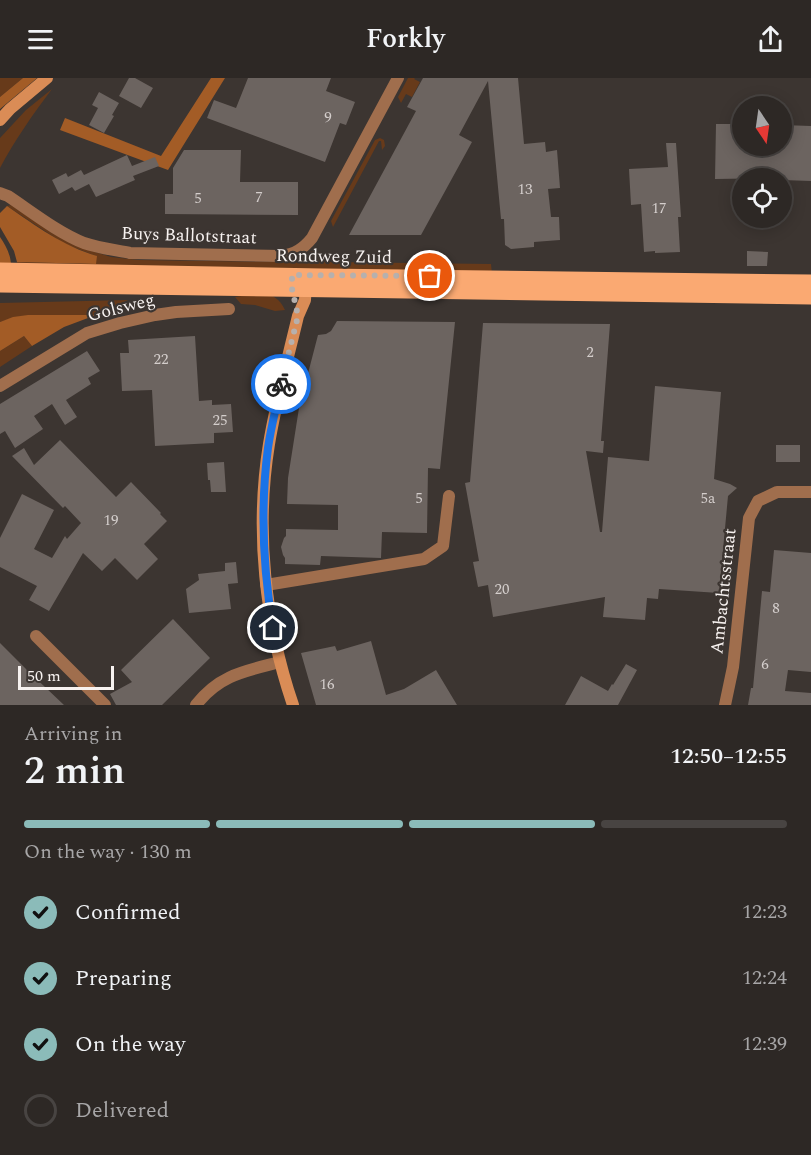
<!DOCTYPE html>
<meta charset="utf-8">
<style>
body{margin:0;font-family:Spectral,serif;background:#35302d;color:#f1f3f6;height:100vh;display:flex;flex-direction:column;font-size:22px;white-space:nowrap}
*{box-sizing:border-box;margin:0}
p{font-size:20px;color:#a7a6a7}
.icon{flex:none;width:33px;height:33px;fill:none;stroke:currentColor;stroke-width:2;stroke-linecap:round;stroke-linejoin:round}
.map{position:relative;height:627px;overflow:hidden}
.panel{display:flex;flex-direction:column;background:#2d2825;flex:1}
.panel>*{flex:none}
.needle{width:39px;rotate:167deg}
.buttons{position:absolute;left:732px;top:18px;display:grid;gap:12px}
.buttons a{display:grid;place-items:center;width:60px;height:60px;border-radius:50%;background:#2d2825;box-shadow:0 3px 15px #0003,0 0 0 2px #484442;font-size:30px}
.scale{position:absolute;left:18px;bottom:15px;width:96px;box-sizing:border-box;padding-left:6px;border:3px solid #f7f2f0;border-top:0;font-size:16px;line-height:21px;white-space:nowrap;color:#f7f2f0;-webkit-text-stroke:4px #3c3531;paint-order:stroke}
.pin{position:absolute;display:grid;place-items:center;width:51px;height:51px;color:#fff;margin:-26px;border:3px solid #fff;border-radius:50%;box-shadow:0 2px 6px #0007}
.courier{position:absolute;display:grid;place-items:center;width:60px;height:60px;margin:-30px;border:4px solid #1a73e8;border-radius:50%;background:#fff;color:#222;box-shadow:0 2px 8px #0007}
.summary em{font-style:normal;font-weight:600}
.summary div{display:flex;flex-direction:column-reverse}
.summary{display:flex;align-items:center;justify-content:space-between;height:102px;padding:0 24px}
h1{font-size:39px;font-weight:600;line-height:45px}
.bar{display:grid;grid-template-columns:repeat(4,1fr);gap:9px 6px;align-content:center;height:72px;padding:0 24px}
.bar i{height:8px;border-radius:4px;background:#484442}
.bar .current{background:#8bbbb9}
.bar p{grid-column:span 4}
ol{padding:0 24px;list-style:none}
li{display:flex;align-items:center;gap:18px;height:66px}
li p{margin-inline-start:auto}
li .icon{padding:6px;border-radius:50%;background:#8bbbb9;color:#111;stroke-width:4}
li:last-child{color:#a7a6a7}
li i{width:33px;height:33px;border:3px solid #484442;border-radius:50%}
header{display:flex;justify-content:space-between;align-items:center;height:78px;padding:0 24px;background:#2d2825;font-size:27px;font-weight:600}
.map>svg:first-child{display:block}
.green{fill:#673a1a}
.forest{fill:#a35c26}
.building{fill:#6c6460}
.lines{fill:none;stroke-linecap:round;stroke-linejoin:round}
.street{stroke:#a06e4d;stroke-width:12}
.secondary{stroke:#da8c56;stroke-width:12}
.primary{stroke:#faa972;stroke-width:15}
.done{stroke:#b6b0ad;stroke-width:6;stroke-dasharray:0 10.8}
.route{stroke:#1a73e8;stroke-width:8}
.labels{text-anchor:middle;stroke-width:4.5;stroke-linejoin:round;paint-order:stroke}
.number-label{font-size:15px;fill:#d4cecc}
.street-label{font-size:18px;fill:#f7f2f0;stroke:#3c3531}
</style>
<header><svg class="icon" aria-label="menu" viewBox="0 0 24 24"><path d="M4 6h16M4 12h16M4 18h16"/></svg>Forkly<svg class="icon" aria-label="share" viewBox="0 0 24 24"><path d="M12 15V3M7 8l5-5 5 5M5 13v7h14v-7"/></svg></header>
<div class="map">
<svg width="811" height="627" viewBox="0 0 811 627">
<rect width="100%" height="100%" fill="#3c3531"/>
<path class="green" d="M0,0H23L0,19Z
M408,0H415L414,1L420,4L412,19L406,16L401,25L398,19Z
M52,11C33,36 15,62 0,90V60L26,32Z
M380,60L384,62L385,68L382,72L381,63H379L333,149L331,143L375,62Z
M11,127L52,155L76,168L111,179L139,182L282,184L296,182L312,173L324,175L329,184L491,186L492,196L17,188V184L95,186L96,178L63,165L7,128Z
M261,214C272,216 280,221 285,232L275,233L255,227L241,226L235,219Z
M128,222C118,227 105,235 94,237C62,241 31,232 0,244V225Z
M24,258L32,268L0,289V273Z"/>
<path class="forest" d="M23,0H37L0,31V19Z
M211,0H225L168,92L60,52L65,40L161,78Z
M7,128C36,148 63,168 97,178L96,186L17,184L14,173L0,149V135Z
M0,159C6,168 11,177 11,188L0,187Z
M28,237H96L64,249L32,268L24,258L0,273V244L13,239Z"/>
<path class="building" d="M129,0H135L153,10L141,30L119,18Z
M248,0H331L326,13L355,24L346,47L340,45L325,84L207,40L214,22L236,30Z
M423,0H518L524,66L545,64L546,74L557,72L560,110L548,111L551,139H559L560,162L534,164V169L511,171L505,167L504,141H501L488,3L459,57L472,64L421,157H349L416,33L407,29Z
M99,14L119,25L112,37L114,38L104,55L89,47L98,30L92,27Z
M716,46H742V68H782V47L811,48V103L782,102V100L715,101Z
M666,65H676L681,139H678L680,174L655,175V173L644,174L641,126L631,127L629,91L668,89Z
M184,72H241L240,104H298V137L165,136V116H173V90Z
M127,77L132,88L155,79L159,88L133,98L135,102L96,119L89,106L75,113L72,109L59,116L52,102L66,95L68,99L81,92L84,97Z
M747,173L768,174L767,188H747Z
M337,243L455,244L440,391L428,390L427,455L382,454L381,480L321,478L320,487L285,486V480L283,477L281,469L284,460L286,458V451L338,452V427L287,426L288,400L299,330L318,257L326,256L331,253Z
M483,245L610,246L601,363H604L603,375L586,373L600,454H602L608,379L649,383L655,308L721,314L714,401L730,406L737,410L728,418L719,515L659,511L658,521L647,520L645,542L603,539L605,519L493,539L488,507L478,509L473,484L479,483L465,405L470,404Z
M195,258L199,323L212,322V327L231,326L233,354L214,355V365L155,368L152,312L122,313L120,275H129L128,262Z
M87,273L100,293L88,300L91,306L66,322L77,339L65,347L52,326L34,338L43,351L15,370L5,353L0,356V326Z
M60,362L116,419L131,404L161,435L160,436L167,443L144,466L158,481L137,502L115,480L102,493L83,475L49,533L29,522L37,508L0,489V460L22,416L54,432L34,471L52,480L65,458L67,461L81,445L65,428L63,430L12,378L24,370L34,387Z
M776,367H800V384H776Z
M224,384L226,414H211L210,402H208L207,385Z
M774,472L811,475V594L788,592L785,613L811,615V627H748L751,610H753L762,513L770,514Z
M236,484L238,505L228,506L231,531L189,535L186,511L199,502L198,496L225,493V485Z
M173,541L210,580L162,627H116L110,616L132,604L121,592Z
M371,563L386,617L404,611L436,592L457,627H316L301,575L335,568L337,573Z
M0,565L26,591L64,627H0Z
M626,586L637,592L618,627H565L581,598L608,613L612,606L613,607Z"/>
<g class="lines">
<path class="street" d="M0,115L8,118C32,134 57,154 84,165C99,170 115,172 130,175L281,178C295,176 303,171 312,160L398,0
M0,308L87,255L120,245L155,237L176,234L229,231
M266,507L424,481L443,468L449,418
M36,558L105,627
M196,627C219,597 245,593 280,584
M725,627L733,589L749,440L758,423L777,414H811"/>
<path class="secondary" d="M0,42L10,31L47,0
M293,627C265,545 255,452 269,366C276,323 288,280 298,238L305,222L306,205"/>
<path class="primary" d="M0,192L322,198L811,204
M0,207L811,219"/>
</g>
<g class="lines">
<path class="done" d="M281,306L298,238L292,211V197L430,198"/>
<path class="route" d="M273,550C263,490 260,430 268,370C271,348 277,327 281,306"/>
</g>
<g class="labels">
<g class="number-label">
<text x="328" y="44">9</text>
<text x="525" y="116">13</text>
<text x="259" y="124">7</text>
<text x="198" y="125">5</text>
<text x="659" y="135">17</text>
<text x="590" y="279">2</text>
<text x="161" y="286">22</text>
<text x="220" y="347">25</text>
<text x="419" y="425">5</text>
<text x="708" y="425">5a</text>
<text x="111" y="447">19</text>
<text x="502" y="516">20</text>
<text x="776" y="535">8</text>
<text x="765" y="591">6</text>
<text x="327" y="611">16</text>
</g>
<g class="street-label">
<text transform="translate(189 157) rotate(2)" y="6">Buys Ballotstraat</text>
<text transform="translate(334 178) rotate(1)" y="6">Rondweg Zuid</text>
<text transform="translate(121 229) rotate(-14)" y="6">Golsweg</text>
<text transform="translate(723 513) rotate(-84)" y="6">Ambachtsstraat</text>
</g>
</g>
</svg>
<div class="buttons">
<a><svg class="needle" viewBox="-14 -14 28 28"><path d="M0-13l5 13h-10z" fill="#e53935"/><path d="M0 13l5-13h-10z" fill="#a7a6a7"/></svg></a>
<a><svg class="icon" aria-label="locate" viewBox="0 0 24 24"><circle cx="12" cy="12" r="6"/><path d="M12 2v4M12 18v4M2 12h4M18 12h4"/></svg></a>
</div>
<div class="scale">50 m</div>
<div class="pin" style="left:430px;top:198px;background:#ea580c"><svg class="icon" aria-label="bag" viewBox="0 0 24 24"><path d="M5 8h14l-1 12H6zM9 8a3 3 0 0 1 6 0"/></svg></div>
<div class="pin" style="left:273px;top:550px;background:#1f2937"><svg class="icon" aria-label="home" viewBox="0 0 24 24"><path d="M3 11l9-7 9 7M6 9v11h12V9"/></svg></div>
<div class="courier" style="left:281px;top:306px"><svg class="icon" aria-label="bike" viewBox="0 0 24 24"><circle cx="6" cy="16" r="4"/><circle cx="18" cy="16" r="4"/><path d="M6 16l4-8h5l3 8M10 8l3 8H6M13 5h3"/></svg></div>
</div>
<section class="panel">
<div class="summary"><div><h1>2 min</h1><p>Arriving in</p></div><em>12:50–12:55</em></div>
<div class="bar"><i class="current"></i><i class="current"></i><i class="current"></i><i></i><p>On the way · 130 m</p></div>
<ol>
<li><svg class="icon" aria-label="check" viewBox="0 0 24 24"><path d="M5 12l5 5 9-10"/></svg>Confirmed<p>12:23</p></li>
<li><svg class="icon" aria-label="check" viewBox="0 0 24 24"><path d="M5 12l5 5 9-10"/></svg>Preparing<p>12:24</p></li>
<li><svg class="icon" aria-label="check" viewBox="0 0 24 24"><path d="M5 12l5 5 9-10"/></svg>On the way<p>12:39</p></li>
<li><i></i>Delivered</li>
</ol>
</section>
